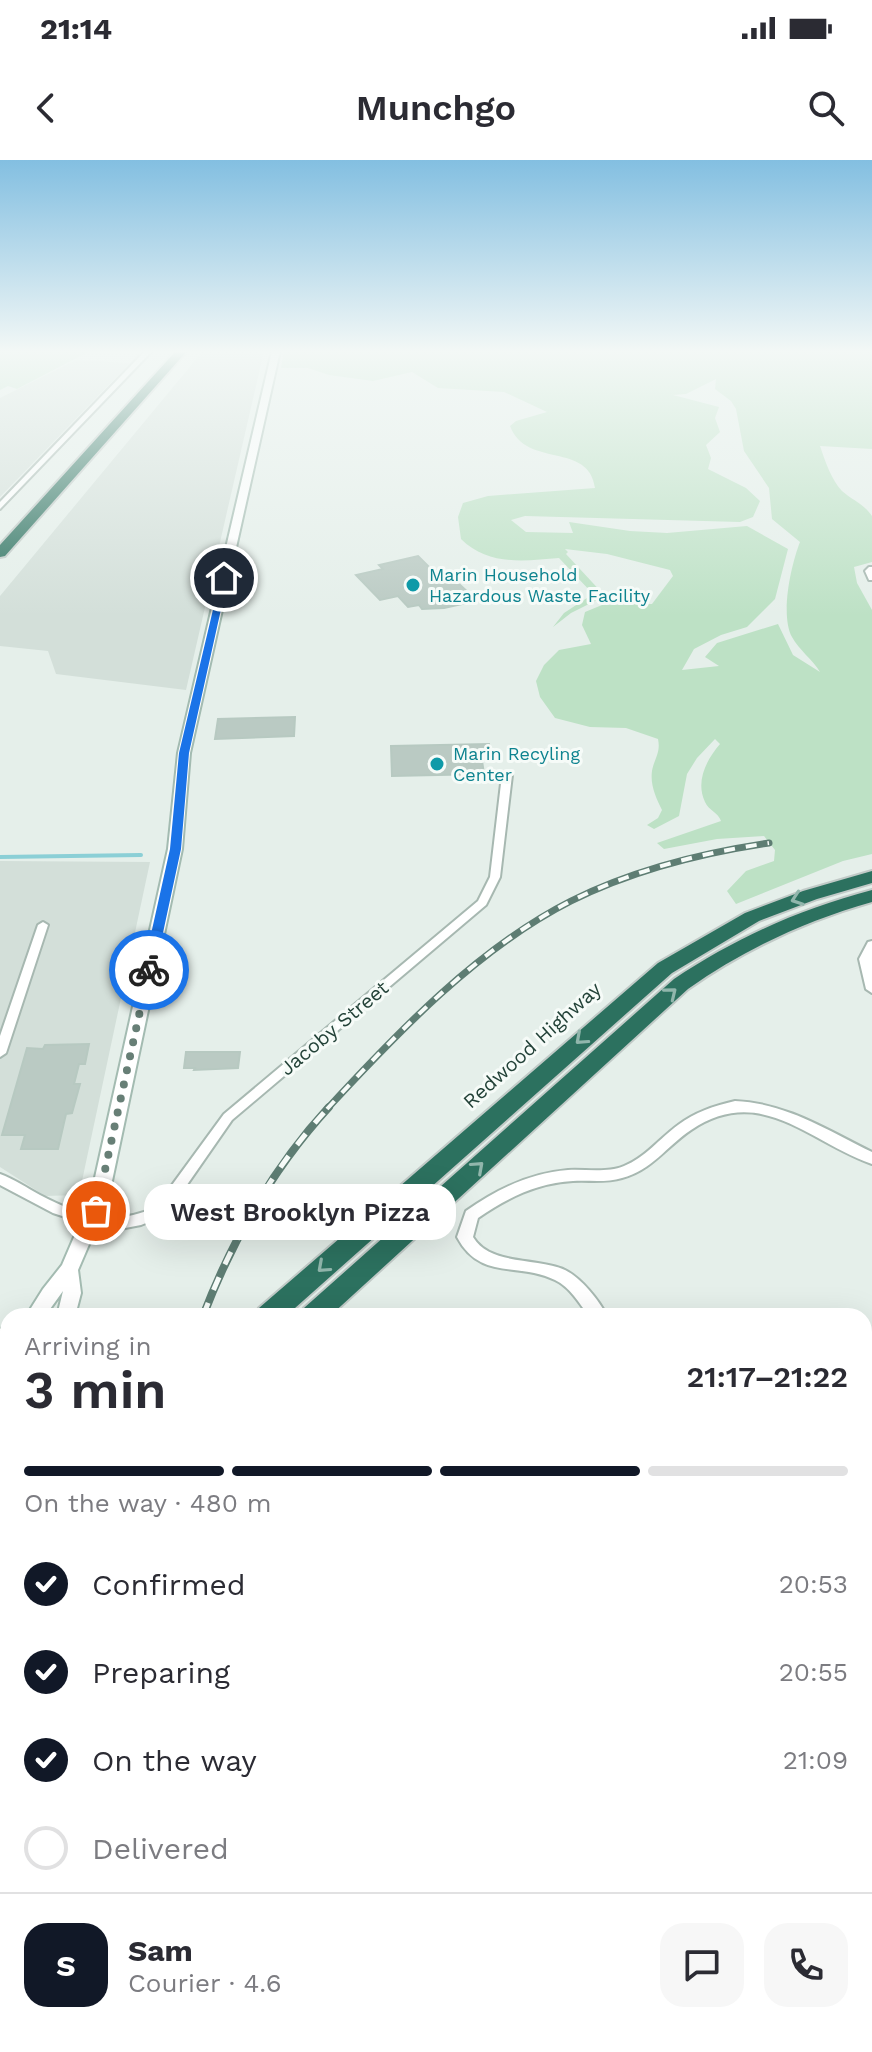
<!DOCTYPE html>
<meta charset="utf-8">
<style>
body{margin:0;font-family:"Work Sans",sans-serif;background:#f7f7f7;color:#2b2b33;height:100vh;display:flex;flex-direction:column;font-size:30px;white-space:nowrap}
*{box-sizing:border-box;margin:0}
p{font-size:26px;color:#7c7c81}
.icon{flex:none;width:44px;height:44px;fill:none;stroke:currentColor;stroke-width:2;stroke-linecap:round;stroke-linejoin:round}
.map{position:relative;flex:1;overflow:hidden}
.panel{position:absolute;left:0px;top:1148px;width:872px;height:744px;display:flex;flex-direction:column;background:#fff;border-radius:24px 24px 0 0;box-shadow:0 8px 32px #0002}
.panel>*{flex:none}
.pin{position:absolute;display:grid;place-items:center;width:68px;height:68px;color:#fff;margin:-34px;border:4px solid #fff;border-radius:50%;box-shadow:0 2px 8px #0007}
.courier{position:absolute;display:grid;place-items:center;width:80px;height:80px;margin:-40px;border:6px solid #1a73e8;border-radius:50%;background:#fff;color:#222;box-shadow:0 2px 10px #0007}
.bubble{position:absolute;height:56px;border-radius:24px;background:#fff;box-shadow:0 8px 32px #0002;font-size:26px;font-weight:600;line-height:56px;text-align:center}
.head em{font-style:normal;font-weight:600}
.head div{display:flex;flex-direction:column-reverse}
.head{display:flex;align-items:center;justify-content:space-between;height:136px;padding:0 24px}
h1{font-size:52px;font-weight:600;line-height:60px}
.bar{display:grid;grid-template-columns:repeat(4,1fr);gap:12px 8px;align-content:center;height:96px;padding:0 24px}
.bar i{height:10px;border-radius:6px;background:#e1e1e2}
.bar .current{background:#111827}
.bar p{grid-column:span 4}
.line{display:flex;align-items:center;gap:20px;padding:0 24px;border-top:2px solid #e1e1e2}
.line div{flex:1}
.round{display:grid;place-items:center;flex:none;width:84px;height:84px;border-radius:24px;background:#f7f7f7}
ol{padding:0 24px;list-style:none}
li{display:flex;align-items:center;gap:24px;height:88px}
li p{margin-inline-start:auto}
li .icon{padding:8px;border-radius:50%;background:#111827;color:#fff;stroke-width:4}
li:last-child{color:#7c7c81}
li i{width:44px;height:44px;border:4px solid #e1e1e2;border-radius:50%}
.status{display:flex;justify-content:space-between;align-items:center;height:56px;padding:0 40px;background:#fff;direction:ltr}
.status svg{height:22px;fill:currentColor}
header{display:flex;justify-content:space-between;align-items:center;height:104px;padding:0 24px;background:#fff;font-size:36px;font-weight:600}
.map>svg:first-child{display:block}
.built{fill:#d3dfd9}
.green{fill:#bde1c5;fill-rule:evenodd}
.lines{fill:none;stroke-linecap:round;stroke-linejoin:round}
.stream-far1{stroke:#8bcfd6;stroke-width:4}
.stream{stroke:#8bcfd6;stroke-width:6}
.building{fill:#bacac3;stroke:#b7c9c1;stroke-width:2}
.minor-casing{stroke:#a7b8b1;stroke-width:4}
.tertiary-casing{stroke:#a7b8b1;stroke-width:4}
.secondary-casing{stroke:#a3bbb1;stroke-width:4}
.motorway-casing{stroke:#c1cac7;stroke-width:4}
.minor{fill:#fff;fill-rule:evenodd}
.tertiary{fill:#fff;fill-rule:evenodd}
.secondary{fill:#fff;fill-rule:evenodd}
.motorway{fill:#2c715f;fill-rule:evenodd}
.rail-far2-casing{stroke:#5e7d73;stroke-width:7}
.rail-far1-casing{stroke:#5e7d73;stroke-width:8}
.rail-casing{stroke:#5e7d73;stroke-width:9}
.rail-far2{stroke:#f6fbf8;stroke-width:4;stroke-dasharray:11;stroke-linecap:butt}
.rail-far1{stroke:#f6fbf8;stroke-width:5;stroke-dasharray:14;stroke-linecap:butt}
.rail{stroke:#f6fbf8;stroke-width:6;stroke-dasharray:18;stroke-linecap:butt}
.motorway-bridge-casing{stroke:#c1cac7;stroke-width:36;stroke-linecap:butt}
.motorway-bridge{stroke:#2c715f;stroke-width:32}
.oneway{stroke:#91b6ac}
.route{fill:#1a73e8}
.done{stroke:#677f76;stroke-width:8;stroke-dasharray:0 14.4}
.culture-dot{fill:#0f9aa8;stroke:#f6fbf8;stroke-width:3}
.labels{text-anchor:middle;stroke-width:6;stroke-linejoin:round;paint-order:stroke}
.far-culture-label{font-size:18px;fill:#0d838f;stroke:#f6fbf8;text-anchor:start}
.street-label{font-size:20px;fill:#234238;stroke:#f6fbf8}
</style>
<div class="status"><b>21:14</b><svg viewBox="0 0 49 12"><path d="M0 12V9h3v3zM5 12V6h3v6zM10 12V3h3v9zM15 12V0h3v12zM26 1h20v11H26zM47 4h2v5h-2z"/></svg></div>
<header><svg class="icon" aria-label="back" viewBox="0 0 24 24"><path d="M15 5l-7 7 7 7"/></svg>Munchgo<svg class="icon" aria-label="search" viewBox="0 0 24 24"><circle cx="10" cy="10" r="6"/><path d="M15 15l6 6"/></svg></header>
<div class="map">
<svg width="872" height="1892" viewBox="0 0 872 1892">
<rect width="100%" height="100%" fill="#e5efea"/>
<path class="built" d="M203,191H264L186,530L56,514L48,491L0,486V436Z
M76,200L130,203L0,337V238Z
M0,701L150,702L79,1035L45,1036L0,1007Z"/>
<path class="green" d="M0,191H90L17,229L8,226L0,230Z
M284,191H872V289L820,286C825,301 832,321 842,331C852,340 864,344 872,356V402L854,407L857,423L872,450V694L843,701L736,744L727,731L746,711L774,701L775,690L764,676L717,679L664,689L657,683L721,661C718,652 709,651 705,642C695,621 707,599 720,584L715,579L697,598L687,614L679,656L654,669L647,665L658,658L662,650C656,638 650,625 652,611C654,599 661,593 658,579L626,568L590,567L555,558L540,537L536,521L544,505L559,490L591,484L582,465L585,452L602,445L652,444L673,416L670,410L607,394L565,389L568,392L566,394L605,436L571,453L553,467L564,453L593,434L559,398C524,401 488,406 461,379L458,357L463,343L488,336L595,328C589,281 526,309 510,266L516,261L547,252L504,232L438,228L412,212L373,221L329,215L308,208H281ZM716,219L715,229L731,241L736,249L744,291L769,328L772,359L800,382C791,405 780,455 792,477C799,490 813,500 820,512L793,495L778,464L717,483L705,497L719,506L682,510L694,489L721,475L747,467L775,439L788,389L747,366L667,373L630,371L569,362L573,373L526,372L511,360L525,356L740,362L753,357L760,341L746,328L708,309L711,298L706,285L720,272L715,258L719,247L673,235L686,234Z"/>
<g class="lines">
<path class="stream-far1" d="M0,697L141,695"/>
<path class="stream" d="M606,1892L608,1884"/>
</g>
<path class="building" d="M418,396L433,411L443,409L473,437L463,439L467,443L444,448L422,449L419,445L408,447L398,436L380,440L356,415L383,409L379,405Z
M295,557L294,576L215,579L218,559Z
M489,584L490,593L481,594L484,614L392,616L391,586Z
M89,884L85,904H79L74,924H80L72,953L66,954L58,989H21L25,975H2L27,888L43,889L45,885Z
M186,892H240L238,908L194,910L195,908H184Z"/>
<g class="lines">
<defs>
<path id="minor" d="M869,407H872V420H869L865,411Z
M507,612L512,615L500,717L486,745L232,960L166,1055L141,1065L120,1069L99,1068L53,1053L0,1025V1014C14,1019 27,1028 40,1035C80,1056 113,1067 156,1047L224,954L478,741L490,717L502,615Z
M43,762L48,765L6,893L0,897V876L38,765Z
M872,1783V1803L864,1807V1787Z"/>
<path id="tertiary" d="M145,191H152L0,349V342Z
M872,781V833L866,829L859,799L868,782Z
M735,941C786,943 827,970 872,992V1004C809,982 761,923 691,970C667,986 651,1011 622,1018C606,1023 589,1020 573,1021C537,1023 507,1038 478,1058L473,1077C490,1106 537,1097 565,1110C581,1118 599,1140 607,1156H589C579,1143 570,1127 555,1120C519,1102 480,1121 457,1077L466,1051C497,1029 530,1013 568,1010C586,1009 607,1013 624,1006C645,998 660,978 678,965C695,952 714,946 735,941Z
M864,1858L872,1862V1892H859L857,1884H864Z
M118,1884H142L140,1892H116Z"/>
<path id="secondary" d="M272,191H280L190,593L182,689L108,1040L78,1110L81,1133L75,1156H57L63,1131L45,1156H26L43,1129L62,1105L90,1040L168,689L178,593Z
M8,1166V1184L0,1187V1169Z
M8,1202V1234L0,1239V1208Z
M8,1352V1400L1,1402L0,1356Z"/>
<path id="motorway" d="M176,191H187L5,396L0,397V385Z
M872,711V723L817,739L759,761L672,813L286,1156H255L259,1148L658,803L745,753L803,731Z
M872,730V742C805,761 745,789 688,829L330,1156H300L304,1148L674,819C735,778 800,749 872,730Z
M8,1420V1454L0,1457V1423Z"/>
</defs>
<use href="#minor" class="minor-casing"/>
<use href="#tertiary" class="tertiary-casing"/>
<use href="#secondary" class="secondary-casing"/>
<use href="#motorway" class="motorway-casing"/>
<use href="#minor" class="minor"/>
<use href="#tertiary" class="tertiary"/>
<use href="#secondary" class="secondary"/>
<use href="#motorway" class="motorway"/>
<defs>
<path id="rail-far2" d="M327,949C398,872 478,788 571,741C633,710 701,693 769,683"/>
<path id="rail-far1" d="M203,1156C233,1078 272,1009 329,947"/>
<path id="rail" d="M0,1816L8,1790"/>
</defs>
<use href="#rail-far2" class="rail-far2-casing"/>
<use href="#rail-far1" class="rail-far1-casing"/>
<use href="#rail" class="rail-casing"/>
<use href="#rail-far2" class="rail-far2"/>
<use href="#rail-far1" class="rail-far1"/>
<use href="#rail" class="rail"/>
<defs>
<path id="motorway-bridge" d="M0,1395L8,1388"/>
</defs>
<use href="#motorway-bridge" class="motorway-bridge-casing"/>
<use href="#motorway-bridge" class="motorway-bridge"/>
</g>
<defs><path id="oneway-chevron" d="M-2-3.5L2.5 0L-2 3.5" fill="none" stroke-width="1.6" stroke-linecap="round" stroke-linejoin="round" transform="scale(2)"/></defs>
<g class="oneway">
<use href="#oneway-chevron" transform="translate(797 739) rotate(161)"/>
<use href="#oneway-chevron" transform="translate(671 833) rotate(-39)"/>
<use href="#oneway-chevron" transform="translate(581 879) rotate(138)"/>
<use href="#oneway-chevron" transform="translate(478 1007) rotate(-42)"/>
<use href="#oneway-chevron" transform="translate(323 1107) rotate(138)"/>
</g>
<linearGradient id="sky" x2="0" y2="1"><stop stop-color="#83bfe1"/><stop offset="0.42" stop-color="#f3f8f6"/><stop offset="1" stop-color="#f3f8f6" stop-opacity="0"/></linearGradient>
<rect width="872" height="456" fill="url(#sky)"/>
<path class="route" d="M221,416L228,418L189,593L181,689L155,810L149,814L143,810L170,689L179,593Z"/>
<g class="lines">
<path class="done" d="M96,1051L149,810"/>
</g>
<g class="culture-dot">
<circle cx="413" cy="425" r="8"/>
<circle cx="437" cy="604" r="8"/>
</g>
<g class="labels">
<g class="far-culture-label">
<text x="429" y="421">Marin Household<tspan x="429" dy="21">Hazardous Waste Facility</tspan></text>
<text x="453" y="600">Marin Recyling<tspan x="453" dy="21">Center</tspan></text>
</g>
<g class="street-label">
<text transform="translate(334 868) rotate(-40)" y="7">Jacoby Street</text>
<text transform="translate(532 885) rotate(-42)" y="7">Redwood Highway</text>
</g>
</g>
</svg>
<div class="pin" style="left:96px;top:1051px;background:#ea580c"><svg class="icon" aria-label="bag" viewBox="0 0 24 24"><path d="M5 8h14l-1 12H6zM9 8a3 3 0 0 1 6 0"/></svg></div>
<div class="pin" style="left:224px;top:418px;background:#1f2937"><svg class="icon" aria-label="home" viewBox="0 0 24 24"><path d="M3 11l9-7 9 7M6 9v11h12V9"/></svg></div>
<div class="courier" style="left:149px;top:810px"><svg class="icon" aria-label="bike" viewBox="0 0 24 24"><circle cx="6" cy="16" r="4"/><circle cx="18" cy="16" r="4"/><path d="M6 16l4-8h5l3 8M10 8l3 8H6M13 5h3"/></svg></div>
<div class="bubble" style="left:144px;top:1024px;width:312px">West Brooklyn Pizza</div>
<section class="panel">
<div class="head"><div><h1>3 min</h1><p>Arriving in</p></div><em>21:17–21:22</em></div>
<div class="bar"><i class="current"></i><i class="current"></i><i class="current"></i><i></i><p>On the way · 480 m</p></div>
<ol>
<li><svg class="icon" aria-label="check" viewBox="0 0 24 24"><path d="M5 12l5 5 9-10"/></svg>Confirmed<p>20:53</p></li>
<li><svg class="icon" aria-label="check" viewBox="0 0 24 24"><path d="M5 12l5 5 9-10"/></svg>Preparing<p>20:55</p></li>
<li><svg class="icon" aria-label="check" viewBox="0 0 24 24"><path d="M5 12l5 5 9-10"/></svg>On the way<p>21:09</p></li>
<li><i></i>Delivered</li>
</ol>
<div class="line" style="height:144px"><b class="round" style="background:#111827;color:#fff">S</b><div><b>Sam</b><p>Courier · 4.6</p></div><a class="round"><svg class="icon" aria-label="chat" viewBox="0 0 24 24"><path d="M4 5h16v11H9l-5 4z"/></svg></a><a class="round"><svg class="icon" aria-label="phone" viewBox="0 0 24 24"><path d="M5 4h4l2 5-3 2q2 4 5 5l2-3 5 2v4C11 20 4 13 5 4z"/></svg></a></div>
</section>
</div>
